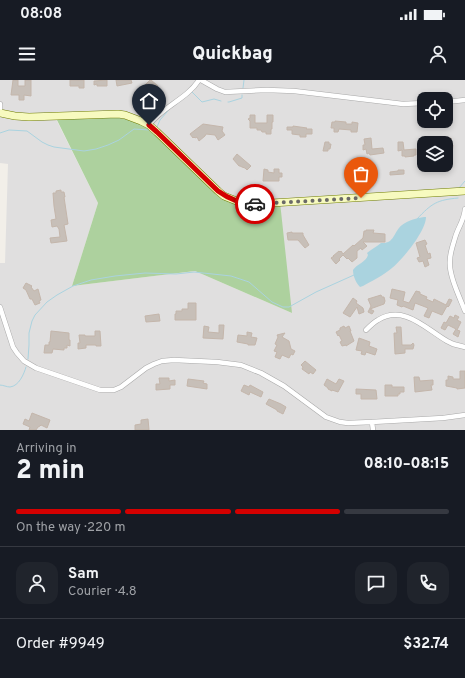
<!DOCTYPE html>
<meta charset="utf-8">
<style>
body{margin:0;font-family:Overpass,sans-serif;background:#20242c;color:#f1f3f6;height:100vh;display:flex;flex-direction:column;font-size:15px;white-space:nowrap}
*{box-sizing:border-box;margin:0}
p{font-size:13px;color:#9ea1a6}
.icon{flex:none;width:22px;height:22px;fill:none;stroke:currentColor;stroke-width:2;stroke-linecap:round;stroke-linejoin:round}
.map{position:relative;height:350px;overflow:hidden}
.side{display:flex;flex-direction:column;background:#171b24;flex:1}
.side>*{flex:none}
.tools{position:absolute;left:417px;top:12px;display:grid;gap:8px}
.tools a{display:grid;place-items:center;width:36px;height:36px;border-radius:8px;background:#171b24;box-shadow:0 2px 6px #0003;font-size:20px}
.pin{position:absolute;display:grid;place-items:center;width:34px;height:34px;color:#fff;margin:-41px -17px;border-radius:50% 50% 50% 0;rotate:-45deg;box-shadow:0 0 4px #0007}
.pin .icon{rotate:45deg}
.courier{position:absolute;display:grid;place-items:center;width:40px;height:40px;margin:-20px;border:3px solid #d40000;border-radius:50%;background:#fff;color:#222;box-shadow:0 1px 5px #0007}
.summary em{font-style:normal;font-weight:800}
.summary div{display:flex;flex-direction:column-reverse}
.summary{display:flex;align-items:center;justify-content:space-between;height:68px;padding:0 16px}
h1{font-size:26px;font-weight:800;line-height:30px}
.bar{display:grid;grid-template-columns:repeat(4,1fr);gap:6px 4px;align-content:center;height:48px;padding:0 16px}
.bar i{height:5px;border-radius:3px;background:#363941}
.bar .selected{background:#d40000}
.bar p{grid-column:span 4}
.line{display:flex;align-items:center;gap:10px;padding:0 16px;border-top:1px solid #363941}
.line div{flex:1}
.round{display:grid;place-items:center;flex:none;width:42px;height:42px;border-radius:12px;background:#20242c}
.status{display:flex;justify-content:space-between;align-items:center;height:28px;padding:0 20px;background:#171b24;direction:ltr}
.status svg{height:11px;fill:currentColor}
header{display:flex;justify-content:space-between;align-items:center;height:52px;padding:0 16px;background:#171b24;font-size:18px;font-weight:800}
.map>svg:first-child{display:block}
.residential{fill:#e0dfdf;fill-rule:evenodd}
.forest{fill:#add19e}
.water{fill:#aad3df}
.lines{fill:none;stroke-linecap:round;stroke-linejoin:round}
.stream{stroke:#aad3df;stroke-width:1}
.building{fill:#c7bfb8;stroke:#c4b6ab}
.street-casing{stroke:#a9a9a9;stroke-width:5.5}
.secondary-casing{stroke:#707d05;stroke-width:8}
.street{stroke:#fff;stroke-width:4.5}
.secondary{stroke:#f7fabf;stroke-width:7}
.done{stroke:#6b6a68;stroke-width:4;stroke-dasharray:0 7.2}
.route{stroke:#d40000;stroke-width:5}
</style>
<div class="status"><b>08:08</b><svg viewBox="0 0 49 12"><path d="M0 12V9h3v3zM5 12V6h3v6zM10 12V3h3v9zM15 12V0h3v12zM26 1h20v11H26zM47 4h2v5h-2z"/></svg></div>
<header><svg class="icon" aria-label="menu" viewBox="0 0 24 24"><path d="M4 6h16M4 12h16M4 18h16"/></svg>Quickbag<svg class="icon" aria-label="person" viewBox="0 0 24 24"><circle cx="12" cy="8" r="4"/><path d="M4 21q1-7 8-7t8 7"/></svg></header>
<div class="map">
<svg width="465" height="350" viewBox="0 0 465 350">
<rect width="100%" height="100%" fill="#f2efe9"/>
<path class="residential" d="M0,0H465V350H0V183H5L8,84L0,83ZM424,19H446V41H424ZM55,37L173,67L208,106L246,122L292,233L195,191L72,206L98,123ZM424,63H446V85H424Z"/>
<path class="forest" d="M94,34L143,42L173,67L208,106L246,122H280L292,233L195,191L72,206L98,123L55,36Z"/>
<path class="water" d="M424,137H426C426,151 403,179 392,188C384,195 372,201 363,206L360,207C356,203 353,196 353,190C357,184 366,182 368,175L367,173C372,169 376,167 381,163C395,164 393,152 402,145C409,140 417,138 424,137Z"/>
<g class="lines">
<path class="stream" d="M243,8L244,0
M192,12L202,22L214,19L221,21
M228,22H229L242,18V15
M157,47L160,40L167,32L169,29
M0,53L9,50L27,51L42,62L48,65L54,67L84,71L96,69L108,65L119,60L134,49L149,50
M459,108L465,101
M417,139C432,123 437,120 458,118
M28,279L29,265V253L32,241L35,235L47,222L57,215L73,206L91,200L115,196L145,193L176,194L194,192L231,196L249,202L272,222L283,227H289L316,212L354,195
M0,305C3,305 7,307 10,307C19,306 24,294 26,287"/>
</g>
<path class="building" d="M13,0H18V6H25V0H31V16L24,15V20H19V15H11Z
M70,0H84V8H79V6H70Z
M107,0V6H97V4L94,5V1Z
M116,0H131L132,3L117,6Z
M150,0H151L158,6L150,14H149L148,15L143,10L146,8L144,6Z
M250,35H255V43H267V35H273V42H272V49H271V54H266V52H262L261,50H257V48H250V41L248,39L250,38Z
M335,41L346,42V44H352V42L358,43L357,52H351V50L339,49L338,52H334V48H331L332,42H335Z
M203,44L223,47L222,51L225,55L218,60L215,55L206,54L205,56L199,61L197,57L195,58L194,57L193,58L190,54Z
M293,46L307,48L306,49H312V54H306V57H300V55L292,54V50H287V47H293Z
M371,58L372,69L383,68L384,73L370,75L369,73L367,74L366,69L363,70V65H365L364,59Z
M447,58H451L452,65H453L452,74H449L448,69L446,70V63H438L437,59H447Z
M325,62H329V64H331L330,69H328V71H323Z
M398,62H403L404,70L416,69V75H414V76L405,77V76H402V70L398,71Z
M237,74L251,86L247,90L245,88L242,87L240,86H239L233,79Z
M264,89L268,90V92L274,93V89H279V93H282V97H279V101H263Z
M398,90H404V94L390,95V92L398,91Z
M61,110V112H64L65,117H64L68,144L64,145L67,161L51,163L50,158L60,157L59,149L57,146L52,147L51,140L56,139L54,126L53,113H56V111Z
M366,150H374L373,153L385,154V162H363L367,166L362,170L361,168L357,171V178L352,182L348,178L347,179L343,175L339,179L340,180L336,184L335,183L331,178L334,176H333L339,171L340,172L341,171L343,174L353,165L354,166L363,158L364,151H366Z
M292,152V153H303V155L309,165L305,168L298,160H288L287,153Z
M425,160L427,164L425,165L428,174L430,173L431,178L427,179L429,185L425,187L423,181L419,182L417,178L420,177L416,163Z
M26,203L32,206L31,207L34,211L38,209L41,220L39,221L40,223L35,225L32,219H30L26,210L23,208Z
M392,209L405,212L403,221L409,223L416,211L420,212V214L427,217L426,219L433,222L434,219L446,225L449,219L452,220L449,226L448,227L447,226L442,235L432,231L429,238L424,236L428,228L415,223L413,230L403,226L402,227L397,225L398,220L390,218Z
M381,215L382,217H384L385,221L384,224L370,229L374,231L372,234L368,232L371,226L368,219Z
M353,218L357,221L356,223L363,228L364,232L359,234L357,227L350,237L343,233Z
M188,223H196V240H175V234H176V231H182V229H188Z
M159,234L160,241L146,242L145,236Z
M455,235L459,237L457,240L461,242L457,250L460,251L458,257L453,254L456,249L448,245L445,250L441,248L444,242L446,243L450,236L454,238Z
M219,245H224L223,259L203,258L204,246L209,247L208,252L219,253Z
M344,246L345,248L349,246L351,251H350L354,261L346,266V265L342,266L340,262L342,261L339,255L338,256L336,252L340,250V248Z
M396,247H401L402,265H411L413,263L414,265L413,269H405V273L395,274L394,253H397Z
M51,251L69,253V260H70V266L67,265V268H64V270L53,269L52,273H44L45,265H49V262H50Z
M95,251H100L101,266H96V265H86V268L78,269V263H80L79,255H85V256H95Z
M247,252L252,253L251,257L257,258L255,265H248V264L237,262L238,255L247,256Z
M285,253L282,257L289,261L291,269L295,271L293,275L291,274L289,278L282,275L280,279L275,277L277,272L274,271L277,265L275,264L278,257L277,255Z
M359,258L370,262L369,266L377,269L375,275L366,272L365,275L361,274L362,271L356,270Z
M305,281L316,290L313,294L310,292L309,294L302,289L303,287L301,285Z
M460,291H465V308L457,309V308L446,306V300H448V296L453,297V299H460Z
M414,297H419L420,301L433,300V305H431L432,310L415,312Z
M159,298H169V301L175,300V305H170V309L156,310V304H160Z
M188,299L204,301L203,303L207,304V309L187,306Z
M327,299L336,304L339,299L344,301L338,312L332,310V311L328,309V308L324,305Z
M244,305L249,307L250,305L263,312L261,317L250,312L249,315L241,311Z
M385,305H392V307H404V312H400V314H398V316H385Z
M356,309L376,310L377,319H361V314H356Z
M269,319L281,324L286,327L283,334L277,331V330L266,324Z
M32,333L50,340L47,348L41,345L40,346L38,347L36,350H29L30,347L23,344L25,339L29,341Z
M148,339L149,350H135V345L141,344V340Z"/>
<g class="lines">
<defs>
<path id="street" d="M201,0L217,9L225,12L267,10L294,11L403,24L424,23
M446,22L465,20
M0,24V33
M149,45C162,27 187,19 199,0
M465,129C464,141 458,147 455,158C453,165 450,173 450,180C448,194 460,218 465,231
M0,227L13,267L17,273L24,281L36,288L100,310H114L121,307L146,288L154,284L162,281L174,280L217,282L241,285L261,293L284,306L326,337L340,342L348,343L372,342L443,338L465,335
M366,250C370,246 374,242 378,240C404,224 426,249 447,261L453,264L465,267
M372,342L373,350"/>
<path id="secondary" d="M0,33L15,36L29,37L118,34L125,35L141,41L149,45L157,52L218,111L224,116L239,122L252,124L288,122L465,111"/>
</defs>
<use href="#street" class="street-casing"/>
<use href="#secondary" class="secondary-casing"/>
<use href="#street" class="street"/>
<use href="#secondary" class="secondary"/>
</g>
<g class="lines">
<path class="done" d="M255,124L361,118"/>
<path class="route" d="M149,45L157,52L218,111C229,119 241,124 255,124"/>
</g>
</svg>
<div class="tools">
<a><svg class="icon" aria-label="locate" viewBox="0 0 24 24"><circle cx="12" cy="12" r="6"/><path d="M12 2v4M12 18v4M2 12h4M18 12h4"/></svg></a>
<a><svg class="icon" aria-label="layers" viewBox="0 0 24 24"><path d="M12 4l9 5-9 5-9-5zM3 14l9 5 9-5"/></svg></a>
</div>
<div class="pin" style="left:361px;top:118px;background:#ea580c"><svg class="icon" aria-label="bag" viewBox="0 0 24 24"><path d="M5 8h14l-1 12H6zM9 8a3 3 0 0 1 6 0"/></svg></div>
<div class="pin" style="left:149px;top:45px;background:#1f2937"><svg class="icon" aria-label="home" viewBox="0 0 24 24"><path d="M3 11l9-7 9 7M6 9v11h12V9"/></svg></div>
<div class="courier" style="left:255px;top:124px"><svg class="icon" aria-label="car" viewBox="0 0 24 24"><path d="M5 17H2v-5l4-1 3-4h7l3 4 3 1v5h-3M9 17h6M6 11h13"/><circle cx="7" cy="17" r="2"/><circle cx="17" cy="17" r="2"/></svg></div>
</div>
<section class="side">
<div class="summary"><div><h1>2 min</h1><p>Arriving in</p></div><em>08:10–08:15</em></div>
<div class="bar"><i class="selected"></i><i class="selected"></i><i class="selected"></i><i></i><p>On the way · 220 m</p></div>
<div class="line" style="height:72px"><a class="round"><svg class="icon" aria-label="person" viewBox="0 0 24 24"><circle cx="12" cy="8" r="4"/><path d="M4 21q1-7 8-7t8 7"/></svg></a><div><b>Sam</b><p>Courier · 4.8</p></div><a class="round"><svg class="icon" aria-label="chat" viewBox="0 0 24 24"><path d="M4 5h16v11H9l-5 4z"/></svg></a><a class="round"><svg class="icon" aria-label="phone" viewBox="0 0 24 24"><path d="M5 4h4l2 5-3 2q2 4 5 5l2-3 5 2v4C11 20 4 13 5 4z"/></svg></a></div>
<div class="line" style="height:52px"><div>Order #9949</div><b>$32.74</b></div>
</section>
